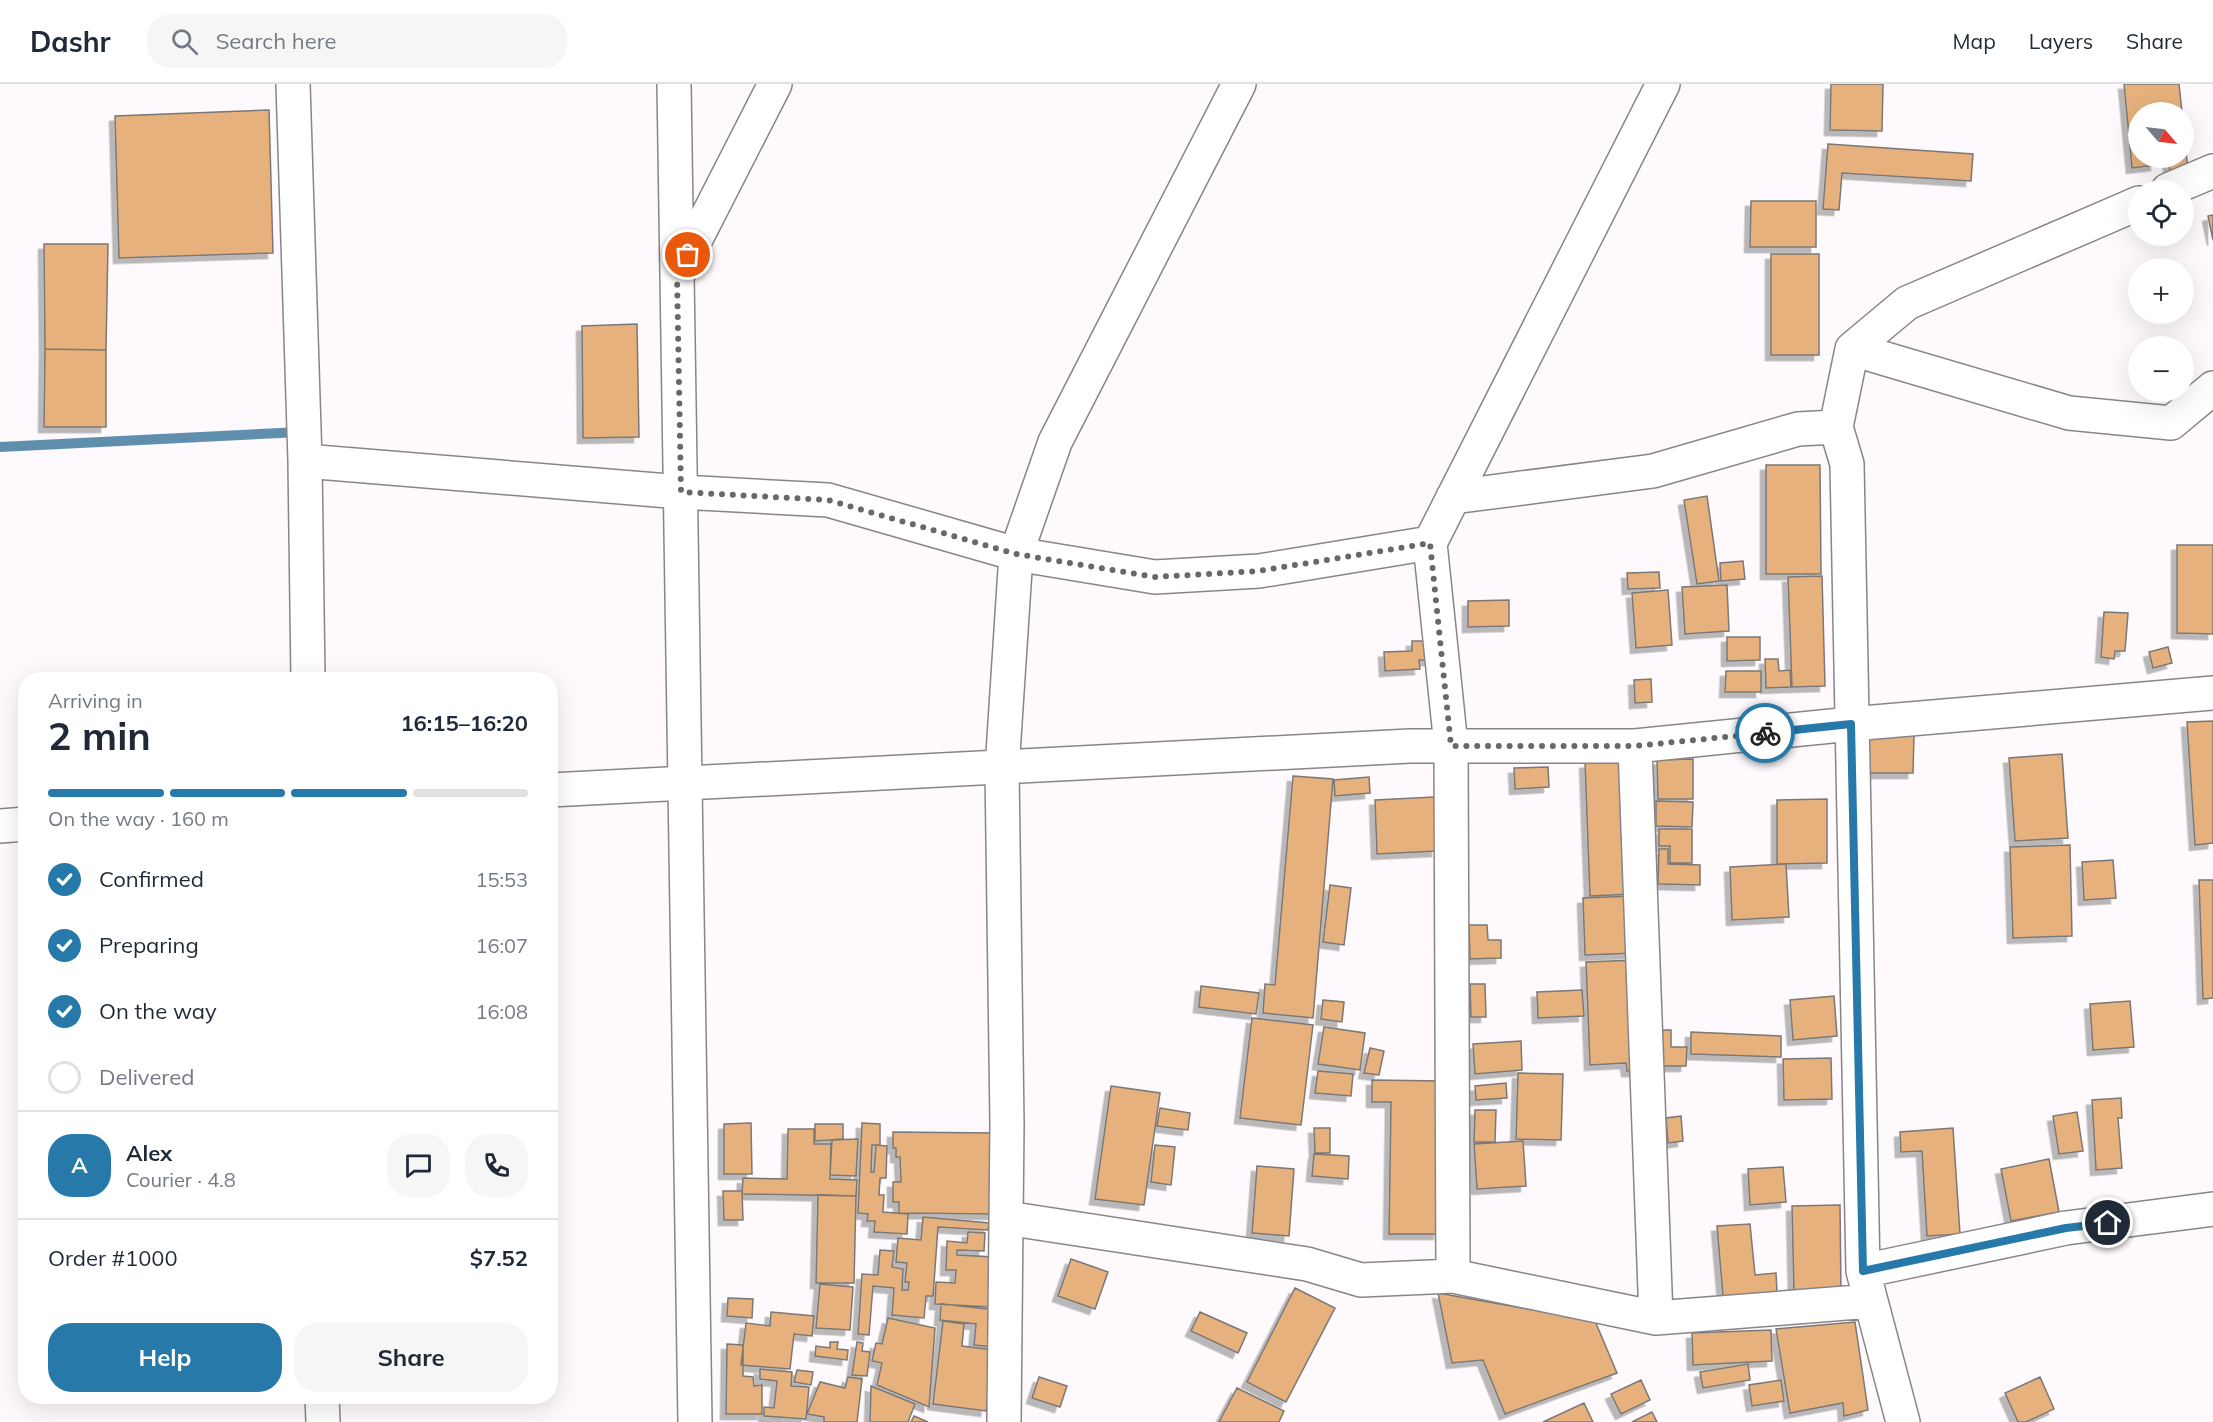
<!DOCTYPE html>
<meta charset="utf-8">
<style>
body{margin:0;font-family:Mulish,sans-serif;background:#f6f6f7;color:#1f2937;height:100vh;display:flex;flex-direction:column;font-size:22px;white-space:nowrap}
*{box-sizing:border-box;margin:0}
p{font-size:20px;color:#747a83}
.icon{flex:none;width:33px;height:33px;fill:none;stroke:currentColor;stroke-width:2;stroke-linecap:round;stroke-linejoin:round}
.map{position:relative;flex:1;overflow:hidden}
.details{position:absolute;left:18px;top:588px;width:540px;height:732px;display:flex;flex-direction:column;background:#fff;border-radius:24px;box-shadow:0 6px 24px #0002}
.details>*{flex:none}
.needle{width:39px;rotate:118deg}
.tools{position:absolute;left:2128px;top:18px;display:grid;gap:12px}
.tools a{display:grid;place-items:center;width:66px;height:66px;border-radius:50%;background:#fff;box-shadow:0 6px 24px #0002;font-size:30px}
.pin{position:absolute;display:grid;place-items:center;width:51px;height:51px;color:#fff;margin:-26px;border:3px solid #fff;border-radius:50%;box-shadow:0 2px 6px #0007}
.courier{position:absolute;display:grid;place-items:center;width:60px;height:60px;margin:-30px;border:4px solid #2779aa;border-radius:50%;background:#fff;color:#222;box-shadow:0 2px 8px #0007}
.head em{font-style:normal;font-weight:700}
.head div{display:flex;flex-direction:column-reverse}
.head{display:flex;align-items:center;justify-content:space-between;height:102px;padding:0 30px}
h1{font-size:39px;font-weight:700;line-height:45px}
.bar{display:grid;grid-template-columns:repeat(4,1fr);gap:9px 6px;align-content:center;height:72px;padding:0 30px}
.bar i{height:8px;border-radius:4px;background:#e0e1e3}
.bar .active{background:#2779aa}
.bar p{grid-column:span 4}
.line{display:flex;align-items:center;gap:15px;padding:0 30px;border-top:2px solid #e0e1e3}
.line div{flex:1}
.round{display:grid;place-items:center;flex:none;width:63px;height:63px;border-radius:24px;background:#f6f6f7}
ol{padding:0 30px;list-style:none}
li{display:flex;align-items:center;gap:18px;height:66px}
li p{margin-inline-start:auto}
li .icon{padding:6px;border-radius:50%;background:#2779aa;color:#fff;stroke-width:4}
li:last-child{color:#747a83}
li i{width:33px;height:33px;border:3px solid #e0e1e3;border-radius:50%}
.action{display:flex;gap:12px;margin-top:auto;padding:12px 30px}
.action a{flex:1;height:69px;border-radius:24px;background:#2779aa;color:#fff;font-size:24px;font-weight:700;line-height:69px;text-align:center}
.action a+a{background:#f6f6f7;color:#1f2937}
header{display:flex;align-items:center;gap:36px;box-sizing:border-box;height:84px;padding:0 30px;background:#fff;border-bottom:2px solid #e0e1e3}
header strong{font-size:28px}
nav{display:flex;gap:33px;margin-inline-start:auto;font-size:21px}
.search{width:420px;height:54px;background:#f6f6f7;display:flex;align-items:center;gap:15px;box-sizing:border-box;padding:0 21px;border-radius:24px;color:#747a83;font-size:22px}
.map>svg:first-child{display:block}
.lines{fill:none;stroke-linecap:round;stroke-linejoin:round}
.stream{stroke:#608fae;stroke-width:10}
.building{fill:#e6b17b;stroke:#7b7875;stroke-width:1.5;filter:url(#shadow)}
.street-casing{stroke:#888588;stroke-width:36}
.street{stroke:#fff;stroke-width:33}
.done{stroke:#696769;stroke-width:6;stroke-dasharray:0 10.8}
.route{stroke:#2779aa;stroke-width:8}
</style>
<header>
<strong>Dashr</strong>
<div class="search"><svg class="icon" aria-label="search" viewBox="0 0 24 24"><circle cx="10" cy="10" r="6"/><path d="M15 15l6 6"/></svg>Search here</div>
<nav><a>Map</a><a>Layers</a><a>Share</a></nav>
</header>
<div class="map">
<svg width="2213" height="1338" viewBox="0 0 2213 1338">
<defs>
<filter id="shadow"><feDropShadow dx="-5.5" dy="5.5" stdDeviation="0" flood-color="#0004"/></filter>
</defs>
<rect width="100%" height="100%" fill="#fdf9fc"/>
<g class="lines">
<path class="stream" d="M0,363L301,348"/>
</g>
<path class="building" d="M1831,0H1883L1882,47L1830,46Z
M2124,0H2179L2182,28H2139V74H2155L2156,81L2132,84Z
M269,26L273,169L119,174L115,32Z
M2184,47L2188,87L2170,89L2168,74H2184Z
M1828,60L1973,70L1971,97L1842,89L1839,126L1823,125Z
M1751,117H1816V163H1750Z
M2213,131V156L2208,132Z
M44,160H108L106,266L45,265Z
M1771,170H1819V271H1771Z
M637,240L639,353L583,354L582,242Z
M45,265L106,266V343H44Z
M1766,381H1820L1821,490H1766Z
M1707,412L1719,497L1697,500L1684,416Z
M2177,461H2213V550L2177,549Z
M1743,477L1745,495L1721,497L1720,479Z
M1659,488L1660,504L1628,505L1627,489Z
M1822,492L1825,602L1792,603L1788,493Z
M1727,501L1729,547L1685,550L1682,503Z
M1668,506L1672,561L1636,564L1632,509Z
M1509,516V542L1468,543V517Z
M2104,528L2128,529L2125,567H2115L2114,575L2101,573Z
M1727,553H1760V576L1727,577Z
M1412,557H1430L1431,576H1419L1420,585L1385,587L1384,568L1412,567Z
M2168,563L2172,579L2153,584L2149,568Z
M1765,575H1778L1779,587L1790,586L1791,603L1766,604Z
M1726,587H1761V608H1725Z
M1651,595L1652,618L1635,619L1634,596Z
M2213,637V759L2195,761L2187,638Z
M1869,650L1914,651L1913,689H1868Z
M2062,670L2068,754L2015,757L2009,674Z
M1693,675V715H1658L1657,676Z
M1628,677L1633,810L1590,812L1585,679Z
M1548,683L1549,703L1515,705L1514,684Z
M1293,692L1333,695L1313,934L1263,929L1265,900L1275,901Z
M1369,693L1370,709L1335,712L1334,696Z
M1434,713L1437,767L1377,770L1375,716Z
M1827,715V779L1777,780V716Z
M1656,717L1693,718L1692,743L1656,742Z
M1659,745H1692V779H1670V762H1659Z
M2070,761L2072,852L2013,854L2010,763Z
M1659,765H1668V780L1700,781V801L1658,800Z
M2113,776L2116,814L2084,816L2082,778Z
M1786,780L1789,833L1732,836L1730,783Z
M2199,796H2213V914L2203,915Z
M1330,801L1351,804L1344,861L1323,858Z
M1634,812L1636,869L1585,871L1583,814Z
M1469,841H1487L1488,856H1501V874L1470,875Z
M1636,876L1640,987H1627L1626,979L1590,981L1586,878Z
M1470,900H1485L1486,933H1471Z
M1201,902L1259,909L1256,930L1199,923Z
M1582,906L1584,932L1538,934L1537,908Z
M1834,912L1837,952L1793,956L1790,916Z
M1323,916L1344,918L1342,938L1321,935Z
M2130,917L2134,963L2093,966L2090,920Z
M1252,934L1313,941L1301,1041L1240,1034Z
M1324,943L1365,949L1360,986L1318,980Z
M1660,946H1671V963H1687L1686,982H1659Z
M1691,948L1781,952V973L1691,970Z
M1521,957L1522,986L1475,990L1473,960Z
M1370,964L1384,967L1379,991L1364,989Z
M1831,974L1832,1015L1784,1016L1783,975Z
M1318,987L1353,990L1351,1012L1315,1009Z
M1518,989L1563,990L1561,1056L1516,1055Z
M1372,996L1442,997L1439,1150H1389L1391,1018H1372Z
M1506,999L1507,1014L1476,1016L1475,1002Z
M1111,1002L1160,1009L1144,1121L1095,1115Z
M2121,1014L2122,1034H2118L2122,1084L2096,1086L2092,1016Z
M1160,1024L1190,1029L1188,1046L1157,1042Z
M1475,1026H1496L1495,1058H1474Z
M2077,1028L2083,1067L2059,1070L2053,1032Z
M1681,1032L1683,1057L1668,1059L1666,1034Z
M751,1039L752,1090H724V1040Z
M862,1039L880,1040V1061H872L871,1088H874L876,1061L887,1062L886,1094H880L879,1111H884L883,1128L908,1130L907,1150L874,1148L875,1137H867L868,1130L858,1129Z
M815,1040H843V1055L815,1057Z
M1314,1044H1330V1069H1315Z
M1953,1044L1960,1150L1927,1152L1922,1067L1901,1068L1900,1048Z
M788,1045H814V1060H831L830,1095L857,1096L856,1112L742,1110L743,1094L787,1095Z
M893,1048L994,1049L993,1130L899,1129V1118H893V1098H901L900,1073H896V1064H893Z
M858,1055L856,1092L830,1091L832,1056Z
M1523,1057L1526,1102L1477,1105L1474,1060Z
M1155,1061L1175,1063L1171,1101L1151,1098Z
M1314,1070L1349,1072L1348,1095L1312,1092Z
M2049,1075L2059,1128L2011,1137L2001,1085Z
M1257,1082L1294,1085L1289,1152L1252,1149Z
M1783,1083L1786,1118L1750,1121L1748,1085Z
M723,1107H742L743,1136H724Z
M818,1111L856,1112L854,1199H816Z
M1840,1121L1841,1209L1794,1211L1792,1122Z
M923,1133L989,1139L988,1146L938,1143L933,1212H926L924,1234L892,1231L894,1204L873,1202L869,1251L858,1250L862,1190L878,1191L880,1166L894,1167L892,1183L903,1185L902,1206H908L909,1198H905L907,1179L896,1178L898,1154L921,1156Z
M1750,1140L1755,1191L1776,1189L1777,1208L1723,1212L1717,1142Z
M968,1148L985,1149L984,1167L957,1166V1171L994,1173L991,1223L935,1220L936,1198L955,1199L956,1186H946L947,1157L967,1159Z
M1071,1175L1108,1188L1095,1225L1058,1212Z
M820,1200L853,1203L850,1246L816,1244Z
M1295,1204L1335,1224L1286,1318L1247,1298Z
M1438,1209L1595,1237L1617,1289L1505,1330L1483,1276L1452,1279Z
M728,1214L753,1215L752,1234L727,1232Z
M941,1220L997,1226L993,1263L974,1261L976,1240L940,1236Z
M771,1228L814,1232L812,1252L794,1250L790,1285L741,1281L746,1239L770,1242Z
M1200,1228L1247,1249L1238,1269L1191,1247Z
M888,1234L935,1244L929,1323L877,1301L882,1279L872,1277L876,1259L882,1260Z
M943,1237L964,1240L962,1262L994,1266L986,1327L933,1320Z
M1855,1238L1868,1326L1844,1332L1843,1319L1790,1329L1776,1245Z
M1771,1246L1772,1277L1693,1281L1692,1249Z
M830,1258H838L837,1265L848,1266L847,1276L815,1272L816,1262L830,1264Z
M857,1258L863,1259L862,1267L870,1268L867,1292L852,1291Z
M727,1260L743,1261V1292L753,1293L754,1302L762,1301V1330H726Z
M1748,1280L1750,1296L1703,1304L1700,1288Z
M760,1285L792,1288L791,1302L809,1303L806,1335L764,1332V1323L774,1324L777,1297L760,1295Z
M797,1286L813,1288L811,1301L794,1298Z
M848,1293L862,1295L857,1338H824V1333L807,1330L820,1298L845,1304Z
M1039,1293L1067,1302L1060,1323L1032,1314Z
M2040,1293L2054,1325L2026,1338H2018L2005,1309Z
M1641,1296L1650,1316L1621,1330L1611,1310Z
M1781,1296L1784,1317L1752,1322L1749,1301Z
M871,1302L915,1320L908,1338H870Z
M1237,1304L1284,1327L1279,1338H1219Z
M1584,1319L1593,1338H1543Z
M1652,1328L1657,1338H1632Z
M914,1332L928,1338H911Z"/>
<g class="lines">
<defs>
<path id="street" d="M293,0L305,377L308,596
M674,0L695,1338
M2168,106L2213,87
M679,188L775,0
M1852,265L2069,329L2171,339L2213,304
M305,377L681,408L828,416L1016,470L1155,493L1259,487L1430,459
M1453,413L1653,387L1798,345L1836,343
M550,706L1410,662H1635L1851,640L2213,609
M0,742L26,740
M1006,1134L1307,1180L1361,1196L1453,1192L1656,1234L1635,662
M1863,1187L2066,1144L2213,1125
M1453,1192L1451,662L1430,459L1663,0
M1656,1234L1871,1217
M322,1312L323,1338
M1004,1338L1007,1040L1002,685L1016,470L1055,358L1239,0
M1903,1338L1863,1187L1847,380L1836,343L1852,265L1907,219L2139,119"/>
</defs>
<use href="#street" class="street-casing"/>
<use href="#street" class="street"/>
</g>
<g class="lines">
<path class="done" d="M688,171L677,192L681,408L828,416L1016,470L1155,493L1259,487L1430,459L1451,662H1635L1765,649"/>
<path class="route" d="M1765,649L1851,640L1863,1187L2066,1144L2108,1139"/>
</g>
</svg>
<div class="tools">
<a><svg class="needle" viewBox="-14 -14 28 28"><path d="M0-13l5 13h-10z" fill="#e53935"/><path d="M0 13l5-13h-10z" fill="#747a83"/></svg></a>
<a><svg class="icon" aria-label="locate" viewBox="0 0 24 24"><circle cx="12" cy="12" r="6"/><path d="M12 2v4M12 18v4M2 12h4M18 12h4"/></svg></a>
<a>+</a>
<a>−</a>
</div>
<div class="pin" style="left:688px;top:171px;background:#ea580c"><svg class="icon" aria-label="bag" viewBox="0 0 24 24"><path d="M5 8h14l-1 12H6zM9 8a3 3 0 0 1 6 0"/></svg></div>
<div class="pin" style="left:2108px;top:1139px;background:#1f2937"><svg class="icon" aria-label="home" viewBox="0 0 24 24"><path d="M3 11l9-7 9 7M6 9v11h12V9"/></svg></div>
<div class="courier" style="left:1765px;top:649px"><svg class="icon" aria-label="bike" viewBox="0 0 24 24"><circle cx="6" cy="16" r="4"/><circle cx="18" cy="16" r="4"/><path d="M6 16l4-8h5l3 8M10 8l3 8H6M13 5h3"/></svg></div>
<section class="details">
<div class="head"><div><h1>2 min</h1><p>Arriving in</p></div><em>16:15–16:20</em></div>
<div class="bar"><i class="active"></i><i class="active"></i><i class="active"></i><i></i><p>On the way · 160 m</p></div>
<ol>
<li><svg class="icon" aria-label="check" viewBox="0 0 24 24"><path d="M5 12l5 5 9-10"/></svg>Confirmed<p>15:53</p></li>
<li><svg class="icon" aria-label="check" viewBox="0 0 24 24"><path d="M5 12l5 5 9-10"/></svg>Preparing<p>16:07</p></li>
<li><svg class="icon" aria-label="check" viewBox="0 0 24 24"><path d="M5 12l5 5 9-10"/></svg>On the way<p>16:08</p></li>
<li><i></i>Delivered</li>
</ol>
<div class="line" style="height:108px"><b class="round" style="background:#2779aa;color:#fff">A</b><div><b>Alex</b><p>Courier · 4.8</p></div><a class="round"><svg class="icon" aria-label="chat" viewBox="0 0 24 24"><path d="M4 5h16v11H9l-5 4z"/></svg></a><a class="round"><svg class="icon" aria-label="phone" viewBox="0 0 24 24"><path d="M5 4h4l2 5-3 2q2 4 5 5l2-3 5 2v4C11 20 4 13 5 4z"/></svg></a></div>
<div class="line" style="height:78px"><div>Order #1000</div><b>$7.52</b></div>
<div class="action"><a>Help</a><a>Share</a></div>
</section>
</div>
